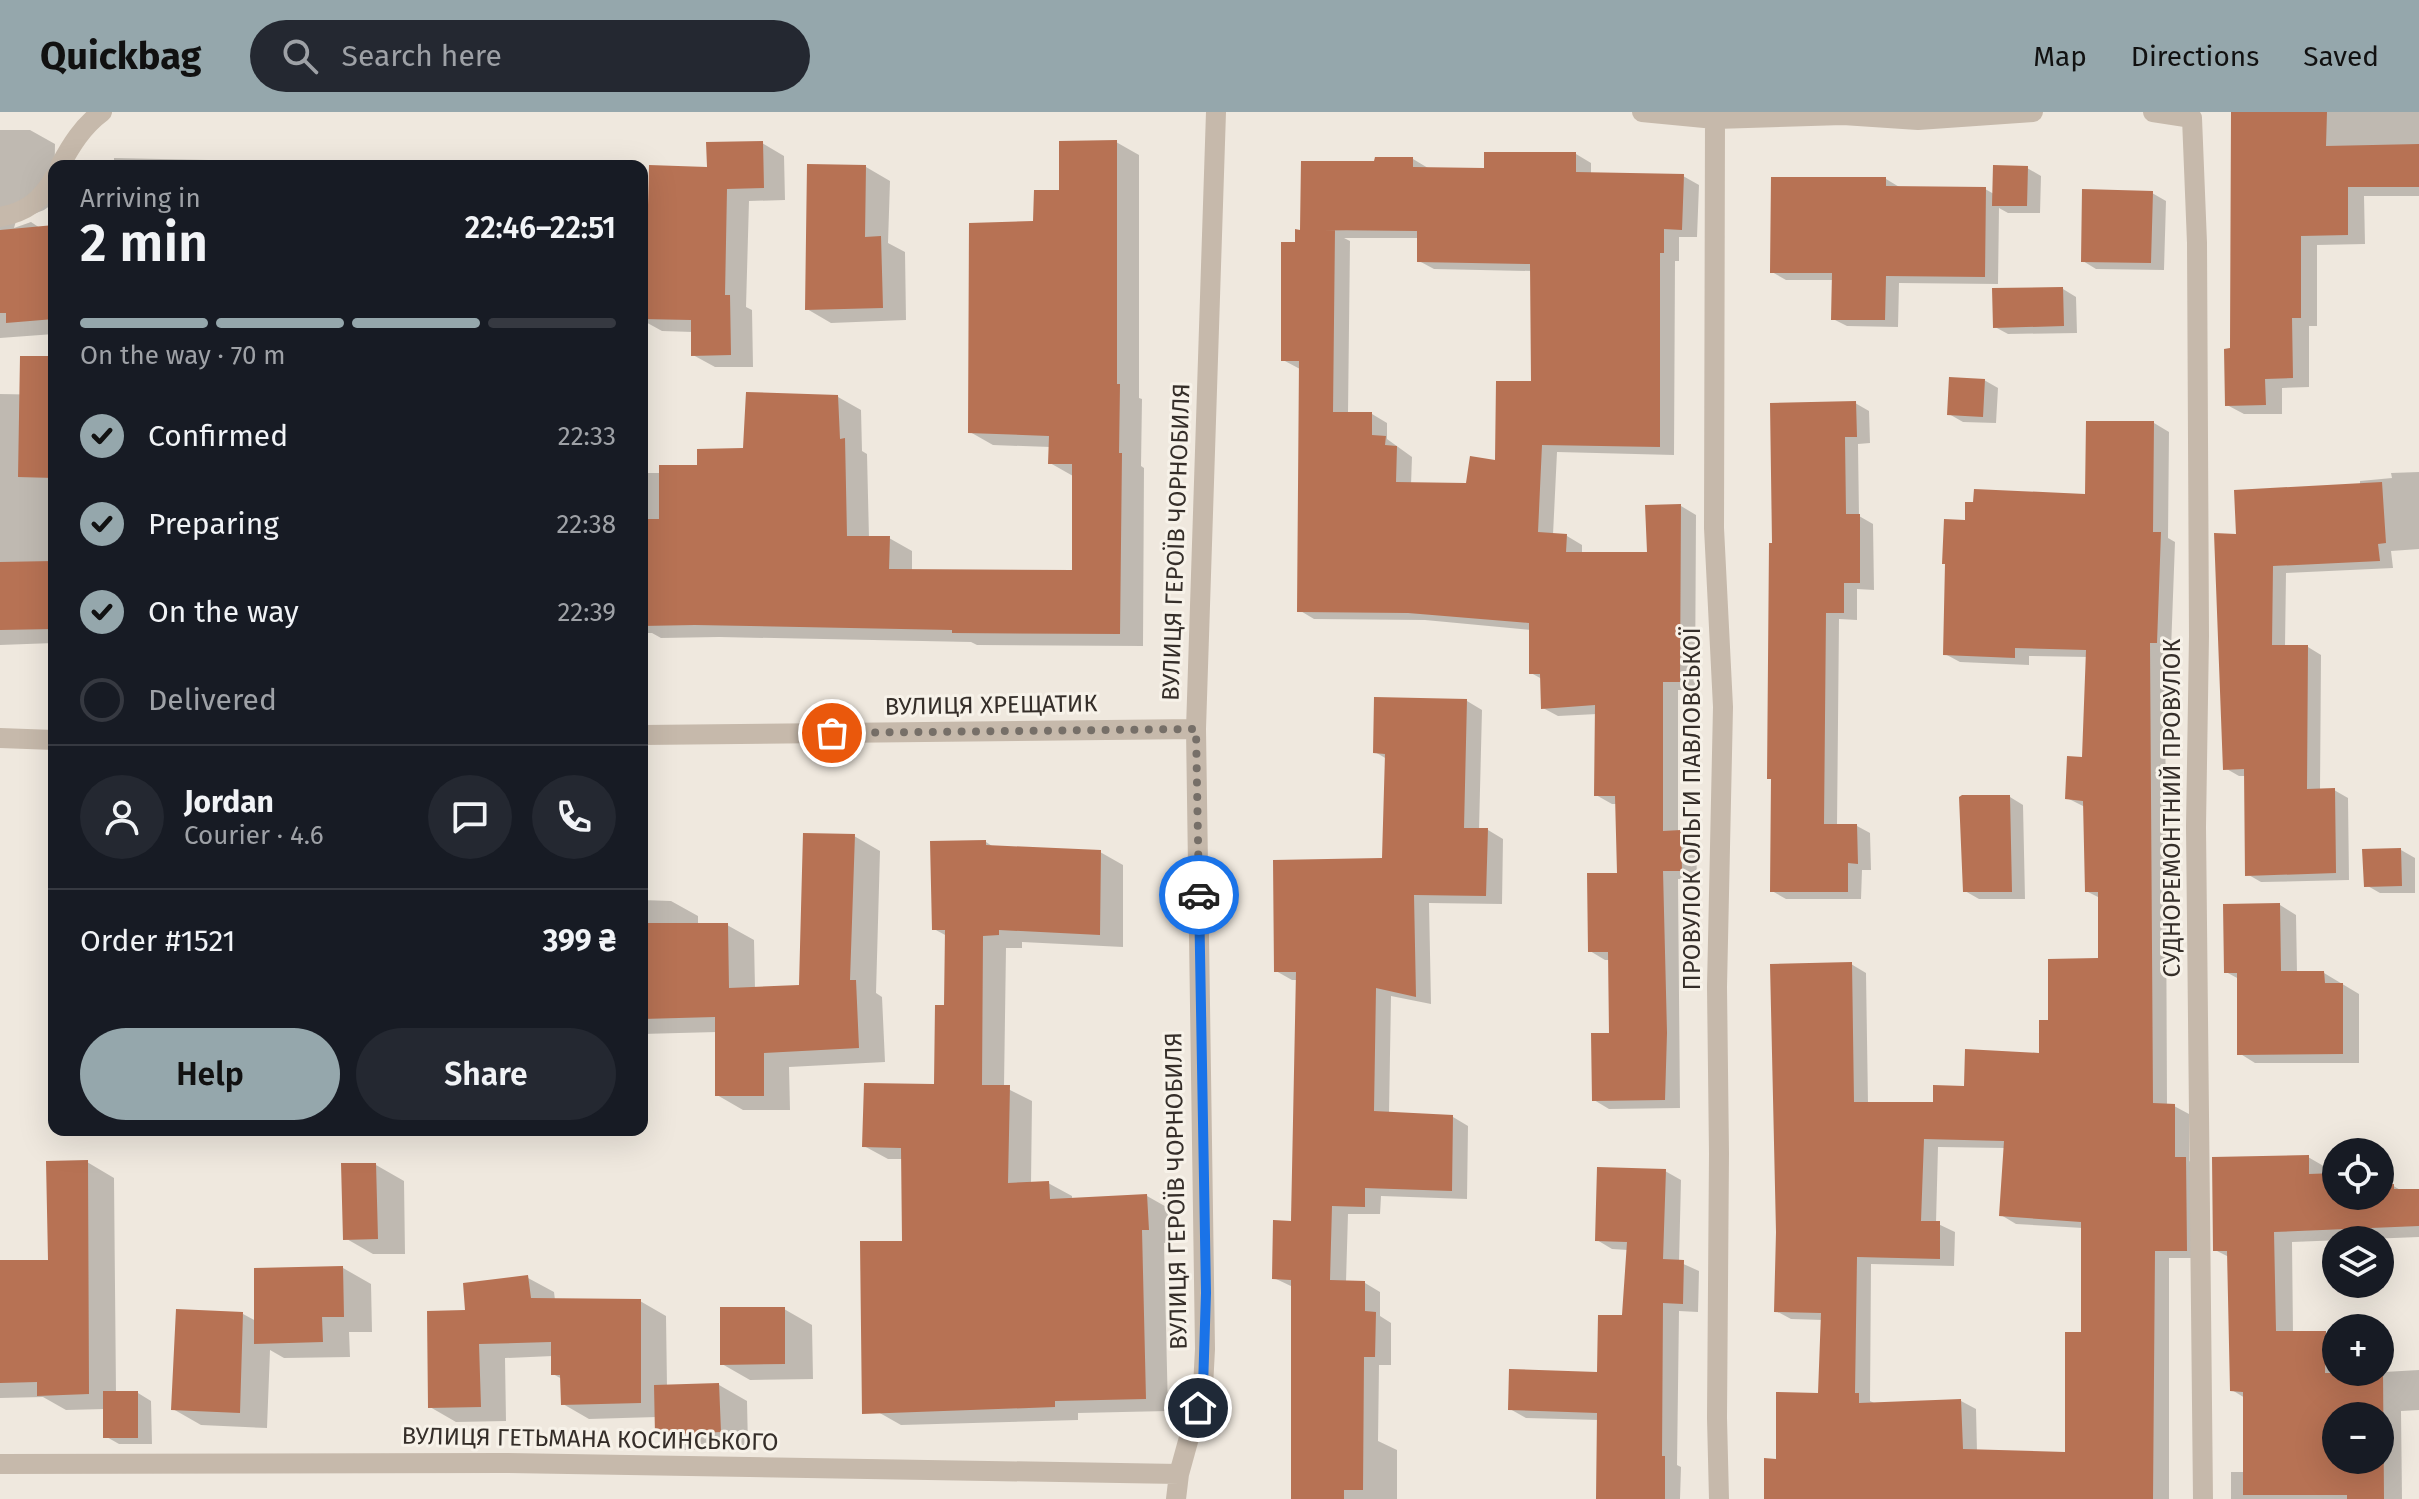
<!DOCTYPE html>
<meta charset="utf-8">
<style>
body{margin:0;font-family:"Fira Sans",sans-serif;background:#242831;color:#f1f3f6;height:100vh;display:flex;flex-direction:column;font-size:30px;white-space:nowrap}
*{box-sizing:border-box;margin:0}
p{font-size:26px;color:#9ea1a6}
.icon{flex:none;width:44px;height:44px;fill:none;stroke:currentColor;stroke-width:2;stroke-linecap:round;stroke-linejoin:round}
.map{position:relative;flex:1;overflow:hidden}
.side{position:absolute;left:48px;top:48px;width:600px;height:976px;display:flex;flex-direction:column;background:#171b24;border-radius:16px;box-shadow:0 8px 32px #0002}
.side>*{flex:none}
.controls{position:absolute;left:2322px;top:1026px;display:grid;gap:16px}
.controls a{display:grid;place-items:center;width:72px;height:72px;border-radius:50%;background:#171b24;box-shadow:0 8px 32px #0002;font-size:40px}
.pin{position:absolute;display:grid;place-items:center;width:68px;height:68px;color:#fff;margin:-34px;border:4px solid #fff;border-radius:50%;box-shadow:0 2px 8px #0007}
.courier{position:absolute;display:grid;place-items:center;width:80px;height:80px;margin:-40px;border:6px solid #1a73e8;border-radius:50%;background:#fff;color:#222;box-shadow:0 2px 10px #0007}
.overview em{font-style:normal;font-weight:600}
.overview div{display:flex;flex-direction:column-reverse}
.overview{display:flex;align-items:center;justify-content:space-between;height:136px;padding:0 32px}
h1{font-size:52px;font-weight:600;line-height:60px}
.bar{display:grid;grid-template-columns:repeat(4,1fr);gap:12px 8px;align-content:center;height:96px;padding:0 32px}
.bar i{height:10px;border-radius:6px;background:#363941}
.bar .active{background:#95a7ac}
.bar p{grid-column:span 4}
.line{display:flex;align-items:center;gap:20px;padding:0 32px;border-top:2px solid #363941}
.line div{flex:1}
.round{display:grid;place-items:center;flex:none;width:84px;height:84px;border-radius:42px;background:#242831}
ol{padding:0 32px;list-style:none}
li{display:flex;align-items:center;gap:24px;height:88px}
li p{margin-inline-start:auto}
li .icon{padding:8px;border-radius:50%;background:#95a7ac;color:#111;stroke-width:4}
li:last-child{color:#9ea1a6}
li i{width:44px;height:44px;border:4px solid #363941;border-radius:50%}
.action{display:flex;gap:16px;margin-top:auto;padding:16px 32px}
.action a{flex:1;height:92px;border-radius:48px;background:#95a7ac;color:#111;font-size:32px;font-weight:600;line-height:92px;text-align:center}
.action a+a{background:#242831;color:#f1f3f6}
header{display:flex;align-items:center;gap:48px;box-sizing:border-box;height:112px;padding:0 40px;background:#95a7ac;color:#111}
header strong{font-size:38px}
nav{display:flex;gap:44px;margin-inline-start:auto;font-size:28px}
.search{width:560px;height:72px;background:#242831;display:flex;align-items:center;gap:20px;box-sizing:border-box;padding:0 28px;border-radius:44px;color:#9ea1a6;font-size:30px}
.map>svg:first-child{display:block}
.shadow{fill:#0003;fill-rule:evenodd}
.building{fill:#b77254;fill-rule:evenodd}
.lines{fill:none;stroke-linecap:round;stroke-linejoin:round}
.minor{stroke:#c6b9ab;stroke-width:20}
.done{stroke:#766f68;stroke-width:8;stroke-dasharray:0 14.4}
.route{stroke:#1a73e8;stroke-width:10}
.labels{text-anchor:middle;stroke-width:6;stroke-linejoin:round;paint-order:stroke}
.street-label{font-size:24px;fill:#352e29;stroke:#f7f2e9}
</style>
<header>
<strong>Quickbag</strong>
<div class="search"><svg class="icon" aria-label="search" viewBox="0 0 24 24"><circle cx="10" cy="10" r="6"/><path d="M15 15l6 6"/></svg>Search here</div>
<nav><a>Map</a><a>Directions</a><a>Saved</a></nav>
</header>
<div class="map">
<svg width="2419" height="1387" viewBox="0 0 2419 1387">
<rect width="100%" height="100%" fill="#efe8de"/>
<path class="shadow" d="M2234,0H2419V84H2364L2365,132L2317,133V214H2309V275L2282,276V302H2244L2227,293L2232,238Z
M0,18H30L55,32L54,91L44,98L16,109L14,116L31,110L40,116L54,115V222L0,226Z
M1116,30L1139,43V286L1142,287L1141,354L1144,356L1143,534L977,533L971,530L719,525L661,526L652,521H642V361H661L699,355L745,338L838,285L861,298L862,339L867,342L869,426H889L912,439V459L1074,460L1073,364L1050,351V335L993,333L970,320L1035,111L1061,80Z
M762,31L784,44L785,88L749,89L746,195L752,198L753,255H715L693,243V220L662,219L642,208V131L650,95L709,57Z
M1576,42L1591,51V63L1683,64L1699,73L1697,125H1679V149H1675L1674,343L1557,340L1553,423L1567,424L1582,433V442H1649L1681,394L1696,403L1695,578H1678V720L1696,729L1697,767H1678L1680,996L1609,997L1594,988L1611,923L1610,848H1605L1590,839L1620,763L1618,692H1612L1596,683L1597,602L1558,604L1543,596L1542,567L1531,561V518L1425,508L1314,507L1299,498L1300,257L1283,248L1297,132L1302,120L1376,51L1413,47L1428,56L1486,58ZM1344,126H1419V149L1434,157L1532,159L1533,271L1497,351L1468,373H1411L1412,345L1387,327V311L1372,302H1348L1350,129Z
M114,46L258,49L267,54H114Z
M405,49L413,54H345V50Z
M866,55L890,69L888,131L905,140L906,208L831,211L807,197Z
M2027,56L2041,64L2040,101H2008L1999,96L1998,172L1899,171L1898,215L1847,214L1833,207V168H1786L1772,160L1886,67L1901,76L1985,77L1994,82Z
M2152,81L2166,89L2164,158L2096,157L2083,149Z
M2063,177L2076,185L2077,221L2008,222L1995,215Z
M1984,268L1998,276L1996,311L1963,310L1949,302Z
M0,282L54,283V531L0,533Z
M1855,291L1869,299L1870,331L1858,332L1859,404L1873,412L1874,478L1857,477V508L1839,507L1837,714H1857L1870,721L1871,758H1862L1861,787H1786L1772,779L1773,668L1769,666L1771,433Z
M2154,311L2169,320L2168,426L2175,430L2171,538H2165L2167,993L2174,994L2189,1002V1049L2201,1056L2202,1146H2169V1387H1767L1778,1349L1820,1283L1823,1208L1791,1207L1776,1199L1851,852L1866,861L1868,992H1935L2041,943L2050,911L2100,848V786L2086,779L2085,695L2067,686L2084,647L2088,545L2029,544V553L1960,550L1945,542L1967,410L2087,384ZM1938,1035L2005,1036L2001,1103L2016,1112L2083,1116V1222L2067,1342L1977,1340L1976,1297L1961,1289L1874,1291L1870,1289L1871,1152L1954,1154L1955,1120L1936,1111Z
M2419,360V437L2391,439L2393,456L2286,461L2285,535H2308L2321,543L2320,679L2334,678L2348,686L2349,768L2261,770L2247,762L2246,664H2239L2225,656L2238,424L2360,373V369L2392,366L2391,361Z
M1467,589L1482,598L1479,718H1488L1503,727L1502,792L1429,791L1431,892L1391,884L1389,1002L1453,1005L1468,1014L1467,1087L1381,1084L1380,1102H1348L1346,1170L1365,1171L1380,1180V1204L1391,1211V1253H1379L1378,1329L1397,1338V1387H1294L1293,1175L1274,1166L1293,1111L1298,868H1292L1276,859L1384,748L1387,647L1375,640Z
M2010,685L2023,693L2025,787H1979L1965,779Z
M854,724L880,739L876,881L882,885L885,950L789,955L790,998H743L717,983V920L642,922V788L671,789L698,804V813H727L754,828L755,877L801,875Z
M986,730L995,736L1100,740L1123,753V835L1022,830V836H1006L1004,975L1032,989L1031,1072L1048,1071L1072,1084V1088L1147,1084L1170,1097L1172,1130L1164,1131L1168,1299L1078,1301V1308L901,1313L878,1300L904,1131L903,1047H888L864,1034L936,974L946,895L947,824L934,817Z
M2401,738L2415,746V781H2380L2366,773Z
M2280,793L2296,803L2297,861H2324L2359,882V951H2255L2239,941V867L2226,860Z
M2308,1045L2327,1056V1063H2336V1084H2380V1066L2402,1079H2419V1125L2292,1130L2293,1221H2325L2336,1228V1260H2343V1263H2384V1260L2419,1258V1298L2401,1299L2402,1387H2231V1360H2245V1286L2232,1278L2229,1145L2215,1138ZM2336,1304H2380V1348H2336Z
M87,1050L114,1066L116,1281H138L151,1289L152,1332H119L105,1324V1297L66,1298L43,1285L0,1286V1150H50Z
M376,1053L404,1069L405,1142H373L345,1126Z
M1665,1059L1681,1068L1679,1150L1699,1159L1698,1200L1679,1199L1677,1353L1681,1355L1680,1387H1598L1599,1308L1526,1306L1510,1297L1599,1262L1623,1205L1628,1138L1612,1137L1597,1128Z
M343,1156L371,1172L372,1220H349L350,1245L284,1246L270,1238L267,1316L201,1313L173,1297L243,1202L256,1209Z
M528,1166L554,1180L555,1188L640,1189L666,1204L667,1275L719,1273L747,1289L748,1335L685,1338L657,1322V1305L589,1307L563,1292L562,1267L553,1262V1244L505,1246L506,1309L456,1310L430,1295L468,1200Z
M784,1197L812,1213L813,1267L750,1268L722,1252Z"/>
<path class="building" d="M2231,0H2327L2326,34L2419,32V75H2348V123L2301,124V206H2292L2293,266L2265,267L2266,293L2225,294L2224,237L2230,236Z
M1117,28V272H1120L1119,341H1122L1120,522L952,521V518L695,513L642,514V407H659V353H697V337L743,336L746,280L838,283L840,327L845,326L847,424H890L889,457L1072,458V352H1048L1049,324L968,321L969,111L1033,109L1034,78H1059V29Z
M763,29L764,76L727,77L725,183H730L731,243L691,244V208L642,207V92L648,93L649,53L707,55L706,30Z
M1484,40H1576V60L1684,62L1682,118L1664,117V141H1660V335L1542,333L1538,420L1567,422L1566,440H1647L1645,393L1681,392L1680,570H1663V719L1681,718L1682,759H1663L1667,921L1665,988L1592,989L1591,921H1609L1608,840H1588L1587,761H1617L1615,684H1594L1595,593L1541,597L1540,562H1529V511L1408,501L1297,500L1299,249H1281V130H1295V117L1300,118L1301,49H1374L1375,45H1413V55L1484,56ZM1323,118L1417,119V150L1530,152L1531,269H1496L1495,348L1470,344L1466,371L1396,370L1397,334L1385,333L1386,324L1372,323V300H1333L1335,118Z
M807,52L866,53L865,125L881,124L883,196L805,198Z
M1993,53L2028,54L2027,94H1992Z
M1771,65H1886V74L1986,75L1985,165L1886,164L1885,208H1831L1832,161H1770Z
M2082,77L2153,79L2151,151L2081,150Z
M54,113V207L6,211V201H0V118Z
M2063,175L2064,214L1993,216L1992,176Z
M20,244H54V366L18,365Z
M1949,265L1985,267L1983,305L1947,303Z
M1856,289L1857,325H1845L1846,402H1860V471H1844V501H1826L1824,712H1857L1858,752L1848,751V780H1770L1771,667H1767L1769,431H1772L1770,291Z
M2086,309H2154L2153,420H2161L2157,531H2150L2153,991L2175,992V1045H2186L2187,1139H2155L2153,1387H1764V1346L1776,1347V1280L1818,1281L1821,1201L1774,1200L1776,1120L1770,852L1852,850L1854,990H1933V973L1964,974L1965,937L2039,941V908H2048V847L2098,846V780H2085L2083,689L2065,687L2067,644L2082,645L2086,538L2015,536V546L1943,543L1945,452H1942L1944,407L1965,408V390H1973L1974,377L2085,382ZM1924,1027L2004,1029L1999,1104L2081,1110V1220H2065V1340L1963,1337L1961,1287L1859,1291V1281H1855L1857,1145L1940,1147V1109H1921Z
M2382,370L2386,431L2378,432L2380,449L2273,454L2272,533H2308L2307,677L2335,676L2336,761L2245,764L2244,657L2223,658L2214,421L2236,422L2234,378Z
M53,449L54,517L0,518V450Z
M1374,585L1467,587L1464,716H1488L1486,784L1414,783L1416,885L1376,876L1374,999L1453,1003L1452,1079L1365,1076V1095L1332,1094L1330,1168L1365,1169V1199L1376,1200L1375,1245H1364L1363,1378H1344V1387H1291V1168L1272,1167L1273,1108L1291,1109L1296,860H1274L1273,748L1382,746L1385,642L1373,641Z
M1962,683H2010L2012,780H1963L1959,685Z
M803,721L855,722L850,868H856L859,936L764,941V984H715V905L642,907V811H728L729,876L799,873Z
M986,728V733L1101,738L1100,823L999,818V823L983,824L982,973H1010L1008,1071L1049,1069L1050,1087L1147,1082L1149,1118H1142L1146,1287L1055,1289V1295L862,1302L860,1129H902L901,1036L862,1035L864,971L934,972L935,893H944L945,818H932L930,729Z
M2401,736L2402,774L2364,775L2362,737Z
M2280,791L2281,859H2324L2325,871H2343V942L2237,943V861H2224L2223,792Z
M2309,1043V1062L2336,1061V1084H2380V1073L2394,1072V1077H2419V1114L2274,1120L2276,1219H2326L2325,1261H2383L2384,1387H2347V1383H2243V1280L2230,1279L2227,1139H2213L2212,1045ZM2336,1304H2380V1348H2336Z
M88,1048L89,1282L37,1284V1270L0,1271V1148H48L46,1049Z
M341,1051H376L378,1127L343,1128Z
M1597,1055L1666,1057L1663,1147L1684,1148L1683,1192L1663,1191L1662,1344H1665V1387H1596L1597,1301L1508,1298L1509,1257L1597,1260L1598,1203H1622L1627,1130L1595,1129Z
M343,1154L344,1205H322L323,1230L254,1232V1156Z
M528,1163L531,1186L641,1187V1291L561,1293L560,1263H551V1230L479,1232L481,1295L428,1296L427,1199L465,1198L463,1171Z
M720,1195H785V1252L720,1253Z
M176,1197L243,1200L240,1301L171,1298Z
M719,1271L721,1320L655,1323L654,1273Z
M103,1279H138V1326H103Z"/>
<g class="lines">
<path class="minor" d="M1642,0L1715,7L1843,3L1918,8L2033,0
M2153,0L2192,6L2197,131L2199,524L2196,715L2203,1387
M1715,7L1714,416L1723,595L1717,875L1719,1041L1717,1306L1719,1387
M60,54C71,33 83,14 102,0
M0,105C26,100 41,89 54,66
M642,623L1196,617
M0,626L54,628
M0,1352L504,1351L1179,1362
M1176,1387L1179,1362L1203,1275L1205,1237L1196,617L1216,0"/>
</g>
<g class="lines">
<path class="done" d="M832,621L1196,617L1199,783"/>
<path class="route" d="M1198,1296L1203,1275L1206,1181L1199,783"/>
</g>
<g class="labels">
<g class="street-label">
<text transform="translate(1176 430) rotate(-88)" y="8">ВУЛИЦЯ ГЕРОЇВ ЧОРНОБИЛЯ</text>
<text transform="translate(991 593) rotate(-1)" y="8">ВУЛИЦЯ ХРЕЩАТИК</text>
<text transform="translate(2172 696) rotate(-90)" y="8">СУДНОРЕМОНТНИЙ ПРОВУЛОК</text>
<text transform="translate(1692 697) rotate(-90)" y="8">ПРОВУЛОК ОЛЬГИ ПАВЛОВСЬКОЇ</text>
<text transform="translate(1176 1079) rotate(-91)" y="8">ВУЛИЦЯ ГЕРОЇВ ЧОРНОБИЛЯ</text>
<text transform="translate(590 1327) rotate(1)" y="8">ВУЛИЦЯ ГЕТЬМАНА КОСИНСЬКОГО</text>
</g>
</g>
</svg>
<div class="controls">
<a><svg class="icon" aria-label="locate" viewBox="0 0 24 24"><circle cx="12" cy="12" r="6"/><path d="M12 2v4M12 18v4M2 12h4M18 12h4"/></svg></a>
<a><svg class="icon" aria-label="layers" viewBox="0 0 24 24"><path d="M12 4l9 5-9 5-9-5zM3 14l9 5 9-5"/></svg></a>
<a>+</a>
<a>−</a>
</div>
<div class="pin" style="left:832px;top:621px;background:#ea580c"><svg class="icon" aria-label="bag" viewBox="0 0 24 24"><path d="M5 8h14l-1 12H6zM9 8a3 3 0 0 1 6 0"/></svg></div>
<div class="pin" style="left:1198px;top:1296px;background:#1f2937"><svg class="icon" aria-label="home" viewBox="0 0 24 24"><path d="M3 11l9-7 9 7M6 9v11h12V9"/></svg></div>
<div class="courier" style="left:1199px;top:783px"><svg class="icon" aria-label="car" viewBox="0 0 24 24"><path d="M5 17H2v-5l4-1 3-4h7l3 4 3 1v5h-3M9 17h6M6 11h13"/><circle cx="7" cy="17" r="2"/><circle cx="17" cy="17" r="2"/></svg></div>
<section class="side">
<div class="overview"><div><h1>2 min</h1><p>Arriving in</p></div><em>22:46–22:51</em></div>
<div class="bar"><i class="active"></i><i class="active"></i><i class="active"></i><i></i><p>On the way · 70 m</p></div>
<ol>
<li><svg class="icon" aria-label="check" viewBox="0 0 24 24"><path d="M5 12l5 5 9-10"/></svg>Confirmed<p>22:33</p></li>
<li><svg class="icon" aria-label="check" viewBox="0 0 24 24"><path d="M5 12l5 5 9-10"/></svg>Preparing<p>22:38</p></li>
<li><svg class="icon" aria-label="check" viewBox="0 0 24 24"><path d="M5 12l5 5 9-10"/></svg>On the way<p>22:39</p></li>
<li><i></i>Delivered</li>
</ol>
<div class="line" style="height:144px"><a class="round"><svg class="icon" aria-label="person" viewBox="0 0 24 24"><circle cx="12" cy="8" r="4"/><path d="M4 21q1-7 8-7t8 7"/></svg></a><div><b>Jordan</b><p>Courier · 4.6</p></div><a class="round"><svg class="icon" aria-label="chat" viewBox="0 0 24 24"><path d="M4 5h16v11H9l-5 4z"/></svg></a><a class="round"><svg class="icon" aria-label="phone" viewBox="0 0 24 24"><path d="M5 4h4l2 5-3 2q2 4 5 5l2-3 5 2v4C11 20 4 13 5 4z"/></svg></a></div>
<div class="line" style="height:104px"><div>Order #1521</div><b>399 ₴</b></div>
<div class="action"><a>Help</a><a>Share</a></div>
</section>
</div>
